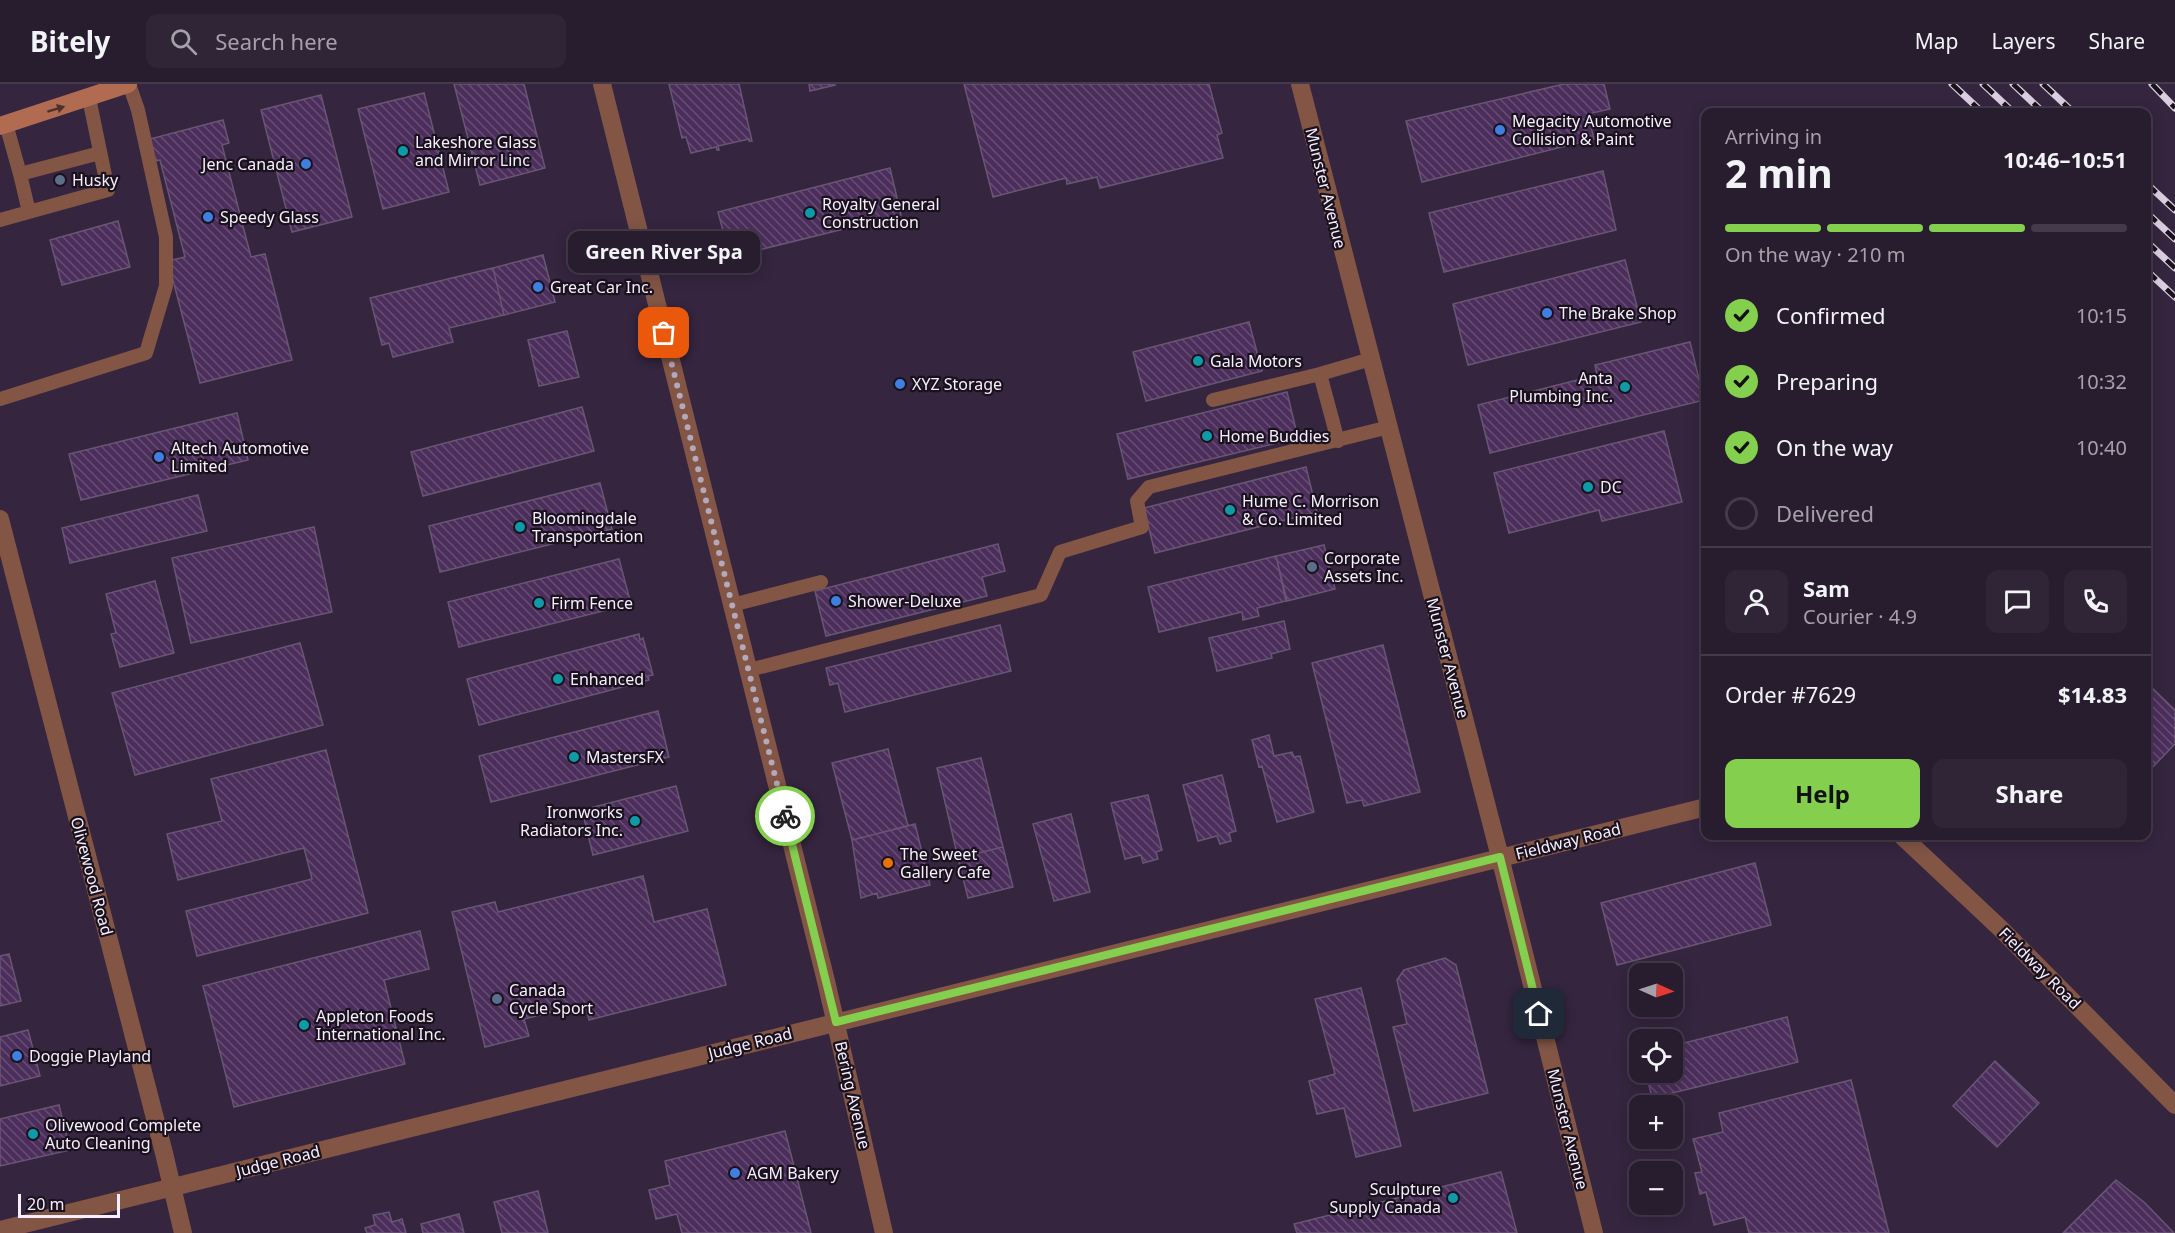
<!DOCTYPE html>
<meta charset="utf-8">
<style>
body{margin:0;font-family:"Noto Sans",sans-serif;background:#302537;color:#f1f3f6;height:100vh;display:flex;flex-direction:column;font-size:22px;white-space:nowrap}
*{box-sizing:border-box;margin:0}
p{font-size:20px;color:#a5a1aa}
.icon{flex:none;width:33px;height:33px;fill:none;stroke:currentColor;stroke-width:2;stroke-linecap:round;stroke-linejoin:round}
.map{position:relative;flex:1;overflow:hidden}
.panel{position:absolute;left:1701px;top:24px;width:450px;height:732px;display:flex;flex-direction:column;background:#281c2f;border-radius:12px;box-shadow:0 3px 15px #0003,0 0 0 2px #443a4b}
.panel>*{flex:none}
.needle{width:39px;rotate:93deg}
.fabs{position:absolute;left:1629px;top:879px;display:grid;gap:12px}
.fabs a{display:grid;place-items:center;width:54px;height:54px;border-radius:12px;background:#281c2f;box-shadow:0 3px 15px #0003,0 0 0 2px #443a4b;font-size:30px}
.scale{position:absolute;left:18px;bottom:15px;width:102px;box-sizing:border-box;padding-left:6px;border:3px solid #f8eeff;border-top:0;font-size:16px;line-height:21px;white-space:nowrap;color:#f8eeff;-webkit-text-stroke:4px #19121d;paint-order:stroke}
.pin{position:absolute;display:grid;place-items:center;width:51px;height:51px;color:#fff;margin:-26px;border-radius:12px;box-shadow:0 3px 9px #0006}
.courier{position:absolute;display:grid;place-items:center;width:60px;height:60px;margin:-30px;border:4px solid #84d04e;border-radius:50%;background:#fff;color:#222;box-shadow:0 2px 8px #0007}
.bubble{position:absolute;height:42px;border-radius:12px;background:#281c2f;box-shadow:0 3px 15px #0003,0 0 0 2px #443a4b;font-size:20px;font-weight:700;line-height:42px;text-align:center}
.headline em{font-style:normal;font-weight:700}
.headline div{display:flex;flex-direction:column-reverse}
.headline{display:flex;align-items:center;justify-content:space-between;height:102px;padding:0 24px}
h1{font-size:39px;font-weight:700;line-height:45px}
.bar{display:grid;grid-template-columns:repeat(4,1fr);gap:9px 6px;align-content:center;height:72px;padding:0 24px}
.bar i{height:8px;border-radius:4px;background:#443a4b}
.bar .on{background:#84d04e}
.bar p{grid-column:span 4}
.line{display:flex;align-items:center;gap:15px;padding:0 24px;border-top:2px solid #443a4b}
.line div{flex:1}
.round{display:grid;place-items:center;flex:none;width:63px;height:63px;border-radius:12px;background:#302537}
ol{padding:0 24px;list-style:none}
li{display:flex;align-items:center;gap:18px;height:66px}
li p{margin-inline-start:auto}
li .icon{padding:6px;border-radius:50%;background:#84d04e;color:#111;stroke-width:4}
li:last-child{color:#a5a1aa}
li i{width:33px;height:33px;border:3px solid #443a4b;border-radius:50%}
.primary-button{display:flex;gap:12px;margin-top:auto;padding:12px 24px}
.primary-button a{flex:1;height:69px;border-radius:12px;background:#84d04e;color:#111;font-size:24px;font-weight:700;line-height:69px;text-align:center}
.primary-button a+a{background:#302537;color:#f1f3f6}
header{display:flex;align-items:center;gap:36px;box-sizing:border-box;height:84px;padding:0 30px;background:#281c2f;border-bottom:2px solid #443a4b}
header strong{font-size:28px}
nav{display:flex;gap:33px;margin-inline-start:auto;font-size:21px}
.search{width:420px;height:54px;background:#302537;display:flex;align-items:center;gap:15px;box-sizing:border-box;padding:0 21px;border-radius:12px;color:#a5a1aa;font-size:22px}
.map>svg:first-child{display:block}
.building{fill:url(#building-back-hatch);stroke:#685673;stroke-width:1.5}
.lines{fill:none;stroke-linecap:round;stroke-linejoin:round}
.lane{stroke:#825545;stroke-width:14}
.street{stroke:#825545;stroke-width:18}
.secondary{stroke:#b06b50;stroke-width:18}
.rail-casing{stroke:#dacfe1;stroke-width:7}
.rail{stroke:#19121d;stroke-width:4.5;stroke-dasharray:14;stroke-linecap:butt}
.oneway{fill:#4e312f}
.done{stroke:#b4a8bc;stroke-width:6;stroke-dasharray:0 10.8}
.route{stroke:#84d04e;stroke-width:8}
.shop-dot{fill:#3f7fe0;stroke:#19121d;stroke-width:2}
.culture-dot{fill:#0f9aa8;stroke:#19121d;stroke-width:2}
.service-dot{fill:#5c6f8a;stroke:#19121d;stroke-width:2}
.food-dot{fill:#e8710a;stroke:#19121d;stroke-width:2}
.labels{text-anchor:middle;stroke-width:4.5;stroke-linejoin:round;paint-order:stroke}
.poi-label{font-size:16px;fill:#f8eeff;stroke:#19121d;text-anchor:start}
.street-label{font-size:16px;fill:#f8eeff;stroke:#19121d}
</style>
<header>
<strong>Bitely</strong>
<div class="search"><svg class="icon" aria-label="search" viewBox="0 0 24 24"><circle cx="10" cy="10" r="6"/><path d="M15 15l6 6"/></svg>Search here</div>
<nav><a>Map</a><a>Layers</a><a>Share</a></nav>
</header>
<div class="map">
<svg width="2175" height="1149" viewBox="0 0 2175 1149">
<defs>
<pattern id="building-back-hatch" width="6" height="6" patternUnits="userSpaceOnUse" patternTransform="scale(1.5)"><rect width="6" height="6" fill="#4c2e5c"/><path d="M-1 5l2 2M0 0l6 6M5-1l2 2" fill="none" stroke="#674d74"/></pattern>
</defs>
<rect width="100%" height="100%" fill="#35253f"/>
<path class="building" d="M454,0H524L545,84L480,101Z
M669,0H739L752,57H749V55L718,62L719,66H717L716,63L691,69L686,53L682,54Z
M809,0H834L835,1L810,7Z
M964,0H1209L1222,49L1217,51L1223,74L1100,104L1097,93L1067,100L1066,94L993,113Z
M1564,0H1604L1610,25L1588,30L1594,55L1422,98L1406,37Z
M424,9L449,108L383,125L358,25Z
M321,11L352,133L292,148L261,26Z
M223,36L229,59L222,61L251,173L265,170L292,276L200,299L168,177L185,173L160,76L155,77L150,55Z
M890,84L901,131L730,173L718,128Z
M1603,87L1616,146L1444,188L1429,129Z
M118,137L130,183L62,201L50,156Z
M543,171L555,218L504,231L493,184Z
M1625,176L1641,238L1468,281L1453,220Z
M493,184L504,231L449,244L453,258L393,273L389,259L382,261L370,214Z
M1249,238L1262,287L1146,317L1133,268Z
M567,247L579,293L539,302L528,256Z
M1690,258L1704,316L1490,369L1478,321L1597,291L1595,281Z
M1287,308L1298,354L1128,395L1117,350Z
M582,323L594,367L423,412L411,368Z
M237,329L248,376L81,416L69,370Z
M1664,347L1682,418L1602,437L1599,426L1509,449L1494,389Z
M1306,383L1317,428L1155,469L1144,424Z
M600,399L612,445L440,488L429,442Z
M198,411L207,447L70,479L62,444Z
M314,443L332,528L191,559L172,474Z
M998,460L1005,487L982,493L987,512L826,552L815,507Z
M1324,461L1335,505L1287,517L1276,472Z
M1276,472L1286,517L1257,524L1259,532L1243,536L1242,528L1159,548L1148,503Z
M619,475L631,520L459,563L448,518Z
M155,497L174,569L120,583L111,550L116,549L106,510Z
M1284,537L1290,565L1271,570L1272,574L1217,587L1209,554Z
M1000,541L1011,587L845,628L838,599L830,601L826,584Z
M639,550L640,556L643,554L653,591L648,592L649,596L479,641L467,595Z
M300,559L323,641L135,691L112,609Z
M1383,561L1420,708L1364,722L1362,716L1347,719L1312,579Z
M2146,598L2175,626V660L2146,690Z
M658,627L669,673L491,718L479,672Z
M1269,651L1274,672L1292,668L1294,673L1300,672L1314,728L1277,738L1262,682L1259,683L1252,656Z
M888,665L908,742L852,756L832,679Z
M326,666L368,829L197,872L186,827L312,795L304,764L178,796L167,750L222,737L211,695Z
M981,674L1003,763L958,774L937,684Z
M1222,691L1236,747L1229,749L1231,757L1220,760L1217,752L1198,757L1183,701Z
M676,702L688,747L593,771L582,726Z
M1148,711L1162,766L1156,768L1158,775L1143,779L1141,771L1125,775L1111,719Z
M1071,730L1090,808L1054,817L1033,740Z
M915,740L930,801L878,814L877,809L861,814L852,756Z
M1003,763L1013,803L968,814L958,774Z
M1755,779L1771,841L1617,881L1601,819Z
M643,792L654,838L707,825L726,901L589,936L585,920L524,935L529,952L485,963L452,828L495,818L498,828Z
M420,847L429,885L384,896L405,980L234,1023L203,902Z
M9,870L21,917L0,922V872Z
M1445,874L1456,881L1488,1009L1414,1027L1393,943L1407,940L1397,896L1404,886Z
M1361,904L1401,1062L1356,1073L1344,1024L1317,1030L1309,997L1335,990L1315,915Z
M1787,933L1798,978L1652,1014L1646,988H1672V962Z
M28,946L40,992L0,1002V953Z
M1995,977L2039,1019L1997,1063L1953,1022Z
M1851,996L1889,1149H1749L1745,1133L1714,1141L1706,1108L1700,1110L1695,1089L1702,1088L1693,1055L1723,1048L1719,1029Z
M59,1021L70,1066L0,1082V1035Z
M785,1047L811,1149H682L677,1130L656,1135L649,1106L670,1101L665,1077Z
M1501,1088L1517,1149H1297L1294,1140Z
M2116,1096L2145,1119L2174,1149H2063Z
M538,1107L548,1149H502L494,1118Z
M389,1128L392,1138L402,1135L406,1149H367L365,1144L375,1141L373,1131Z
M459,1130L464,1149H423L421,1140Z"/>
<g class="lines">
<path class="lane" d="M6,40L20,90
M29,128L20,90L100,69
M0,136L108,106L89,14
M0,315L146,269L166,202V153L138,26L129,0
M1213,316L1320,290
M1338,357L1320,290L1371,275
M732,521L821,498
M749,586L1041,511L1060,468L1142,443L1137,417L1149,403L1389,343"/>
<path class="street" d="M602,0L826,897L884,1149
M1300,0L1500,773L1594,1149
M0,435L164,1069L183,1149
M1902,752L2001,845L2175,1021
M0,1146L1706,723"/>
<path class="secondary" d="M0,42L128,0"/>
<defs>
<path id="rail" d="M1952,0L1982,28
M1983,0L2013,28
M2013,0L2043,28
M2043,0L2073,28
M2152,0L2175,24
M2146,99L2175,126
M2146,128L2175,155
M2146,157L2175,184
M2146,186L2175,213"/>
</defs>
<use href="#rail" class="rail-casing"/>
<use href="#rail" class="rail"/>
</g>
<defs><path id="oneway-solid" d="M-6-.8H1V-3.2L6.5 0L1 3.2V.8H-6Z" transform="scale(1.5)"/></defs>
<use class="oneway" href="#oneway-solid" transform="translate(56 25) rotate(-17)"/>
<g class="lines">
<path class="done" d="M664,249L785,732"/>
<path class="route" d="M785,732L836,938L1500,773L1539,930"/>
</g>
<g class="shop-dot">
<circle cx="1500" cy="46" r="6"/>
<circle cx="306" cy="80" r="6"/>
<circle cx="208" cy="133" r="6"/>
<circle cx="538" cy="203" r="6"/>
<circle cx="1547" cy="229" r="6"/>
<circle cx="900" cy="300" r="6"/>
<circle cx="159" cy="373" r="6"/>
<circle cx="836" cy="517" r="6"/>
<circle cx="17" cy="972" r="6"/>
<circle cx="735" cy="1089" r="6"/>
</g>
<g class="culture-dot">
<circle cx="403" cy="67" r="6"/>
<circle cx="810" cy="129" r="6"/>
<circle cx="1198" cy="277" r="6"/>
<circle cx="1625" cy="303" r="6"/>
<circle cx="1207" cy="352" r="6"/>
<circle cx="1588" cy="403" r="6"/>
<circle cx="1230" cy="426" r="6"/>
<circle cx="520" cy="443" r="6"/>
<circle cx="539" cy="519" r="6"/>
<circle cx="558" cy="595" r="6"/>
<circle cx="574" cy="673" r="6"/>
<circle cx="635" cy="737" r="6"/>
<circle cx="304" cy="941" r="6"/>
<circle cx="33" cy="1050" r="6"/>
<circle cx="1453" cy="1114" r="6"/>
</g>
<g class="service-dot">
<circle cx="60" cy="96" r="6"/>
<circle cx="1312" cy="483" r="6"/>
<circle cx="497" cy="915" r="6"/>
</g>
<circle class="food-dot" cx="888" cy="779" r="6"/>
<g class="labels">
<g class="poi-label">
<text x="1512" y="43">Megacity Automotive<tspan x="1512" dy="18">Collision &amp; Paint</tspan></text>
<text x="415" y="64">Lakeshore Glass<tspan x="415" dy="18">and Mirror Linc</tspan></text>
<text x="294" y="86" text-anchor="end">Jenc Canada</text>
<text x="72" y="102">Husky</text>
<text x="822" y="126">Royalty General<tspan x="822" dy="18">Construction</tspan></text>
<text x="220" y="139">Speedy Glass</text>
<text x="550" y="209">Great Car Inc.</text>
<text x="1559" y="235">The Brake Shop</text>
<text x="1210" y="283">Gala Motors</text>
<text x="1613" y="300" text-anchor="end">Anta<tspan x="1613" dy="18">Plumbing Inc.</tspan></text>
<text x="912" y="306">XYZ Storage</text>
<text x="1219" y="358">Home Buddies</text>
<text x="171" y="370">Altech Automotive<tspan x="171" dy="18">Limited</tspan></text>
<text x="1600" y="409">DC</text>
<text x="1242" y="423">Hume C. Morrison<tspan x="1242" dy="18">&amp; Co. Limited</tspan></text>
<text x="532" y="440">Bloomingdale<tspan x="532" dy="18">Transportation</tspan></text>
<text x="1324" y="480">Corporate<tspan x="1324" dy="18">Assets Inc.</tspan></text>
<text x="848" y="523">Shower-Deluxe</text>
<text x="551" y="525">Firm Fence</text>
<text x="570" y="601">Enhanced</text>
<text x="586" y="679">MastersFX</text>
<text x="623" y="734" text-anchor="end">Ironworks<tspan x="623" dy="18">Radiators Inc.</tspan></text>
<text x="900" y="776">The Sweet<tspan x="900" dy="18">Gallery Cafe</tspan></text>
<text x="509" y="912">Canada<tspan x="509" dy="18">Cycle Sport</tspan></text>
<text x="316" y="938">Appleton Foods<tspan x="316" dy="18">International Inc.</tspan></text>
<text x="29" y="978">Doggie Playland</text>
<text x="45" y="1047">Olivewood Complete<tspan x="45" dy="18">Auto Cleaning</tspan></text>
<text x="747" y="1095">AGM Bakery</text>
<text x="1441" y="1111" text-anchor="end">Sculpture<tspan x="1441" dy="18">Supply Canada</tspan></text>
</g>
<g class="street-label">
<text transform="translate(1326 104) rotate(76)" y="6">Munster Avenue</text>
<text transform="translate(1448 574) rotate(75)" y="6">Munster Avenue</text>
<text transform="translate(1568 757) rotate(-14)" y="6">Fieldway Road</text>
<text transform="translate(92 792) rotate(75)" y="6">Olivewood Road</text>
<text transform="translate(2040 884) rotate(45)" y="6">Fieldway Road</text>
<text transform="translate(750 959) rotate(-14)" y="6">Judge Road</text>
<text transform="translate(853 1011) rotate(77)" y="6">Bering Avenue</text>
<text transform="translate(1568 1045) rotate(76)" y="6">Munster Avenue</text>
<text transform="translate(278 1077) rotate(-14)" y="6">Judge Road</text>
</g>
</g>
</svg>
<div class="fabs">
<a><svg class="needle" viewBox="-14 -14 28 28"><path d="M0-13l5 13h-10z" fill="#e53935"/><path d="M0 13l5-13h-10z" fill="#a5a1aa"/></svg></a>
<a><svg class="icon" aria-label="locate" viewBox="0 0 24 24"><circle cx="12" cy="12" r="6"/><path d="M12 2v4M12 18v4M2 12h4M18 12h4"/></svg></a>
<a>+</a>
<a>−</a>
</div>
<div class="scale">20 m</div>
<div class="pin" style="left:664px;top:249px;background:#ea580c"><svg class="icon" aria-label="bag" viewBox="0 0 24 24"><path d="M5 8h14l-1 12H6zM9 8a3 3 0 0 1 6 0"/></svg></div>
<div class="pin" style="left:1539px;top:930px;background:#1f2937"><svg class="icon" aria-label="home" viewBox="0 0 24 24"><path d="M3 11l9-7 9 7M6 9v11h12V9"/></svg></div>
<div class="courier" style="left:785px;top:732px"><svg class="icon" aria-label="bike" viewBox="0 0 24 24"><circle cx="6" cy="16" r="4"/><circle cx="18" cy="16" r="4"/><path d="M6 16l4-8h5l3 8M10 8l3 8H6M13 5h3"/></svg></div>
<div class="bubble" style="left:568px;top:147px;width:192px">Green River Spa</div>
<section class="panel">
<div class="headline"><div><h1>2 min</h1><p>Arriving in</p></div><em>10:46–10:51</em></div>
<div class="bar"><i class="on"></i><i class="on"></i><i class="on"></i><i></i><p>On the way · 210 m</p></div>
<ol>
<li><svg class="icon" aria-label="check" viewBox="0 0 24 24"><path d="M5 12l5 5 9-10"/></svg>Confirmed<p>10:15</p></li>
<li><svg class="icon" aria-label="check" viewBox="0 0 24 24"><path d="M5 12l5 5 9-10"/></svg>Preparing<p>10:32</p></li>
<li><svg class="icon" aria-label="check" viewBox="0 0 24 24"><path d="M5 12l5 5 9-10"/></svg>On the way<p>10:40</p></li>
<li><i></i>Delivered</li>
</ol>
<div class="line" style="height:108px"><a class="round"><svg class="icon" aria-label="person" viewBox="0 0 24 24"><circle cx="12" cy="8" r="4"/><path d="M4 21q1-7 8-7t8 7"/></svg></a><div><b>Sam</b><p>Courier · 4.9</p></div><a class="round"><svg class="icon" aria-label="chat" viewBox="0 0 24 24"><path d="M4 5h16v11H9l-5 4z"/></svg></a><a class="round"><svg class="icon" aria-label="phone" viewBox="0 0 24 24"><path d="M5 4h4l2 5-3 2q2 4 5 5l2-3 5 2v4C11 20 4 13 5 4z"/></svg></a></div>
<div class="line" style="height:78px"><div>Order #7629</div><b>$14.83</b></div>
<div class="primary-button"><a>Help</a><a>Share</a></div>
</section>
</div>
